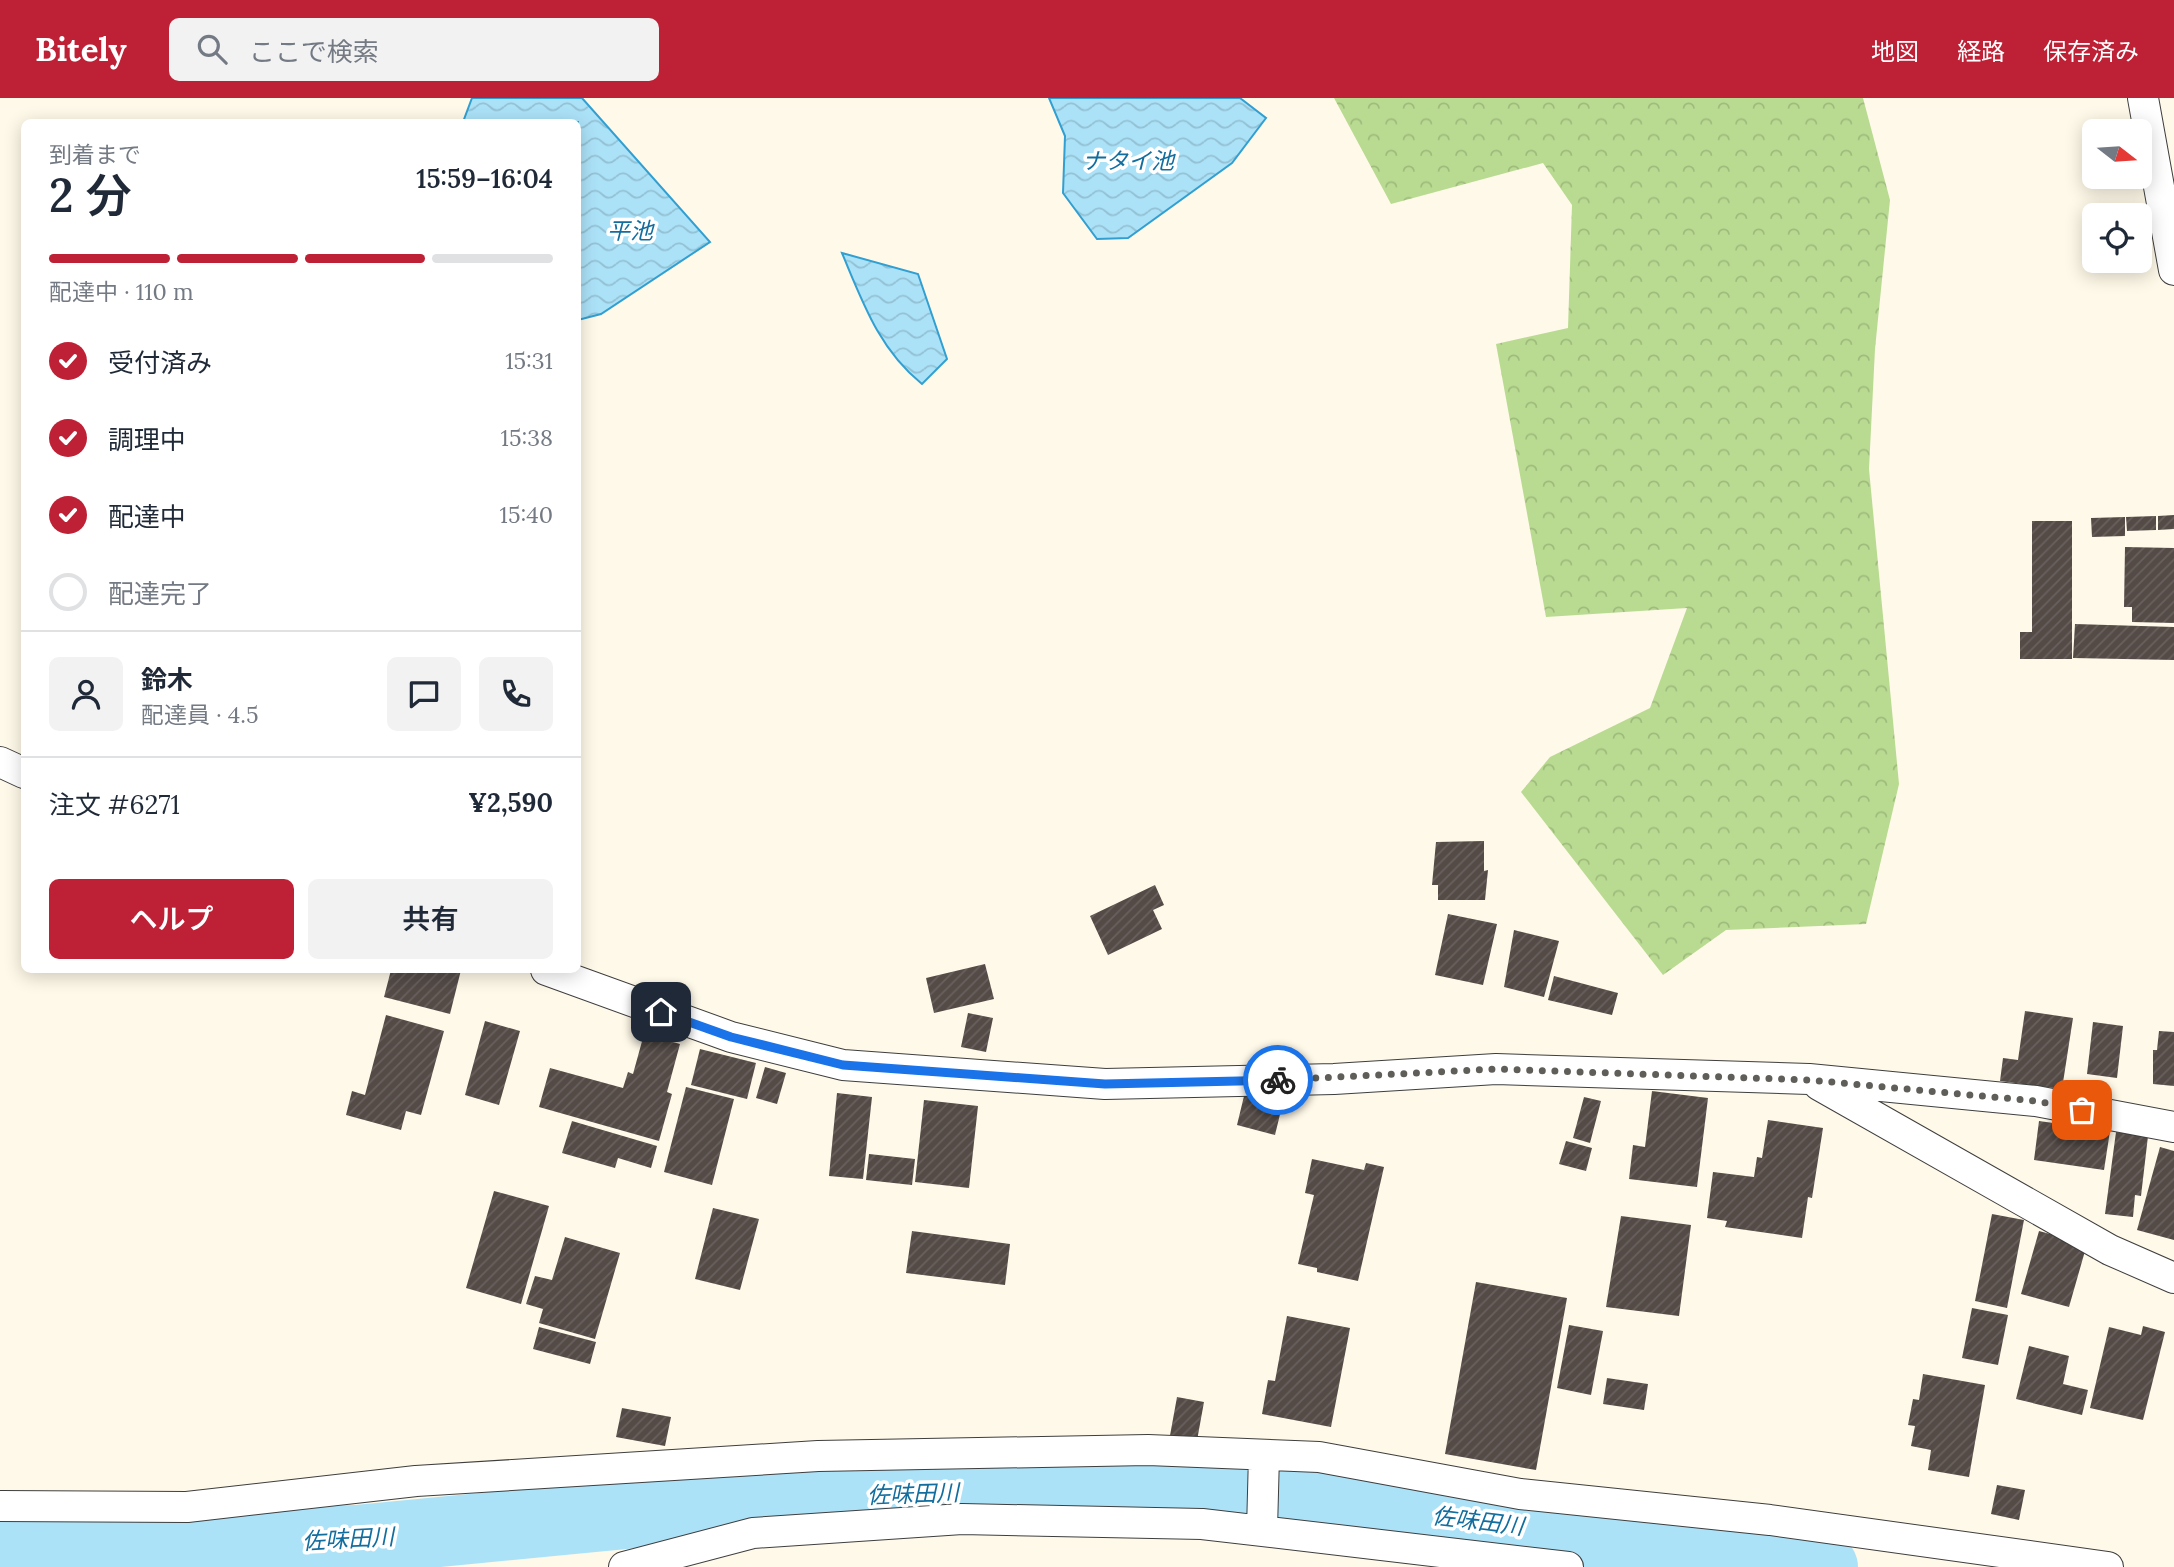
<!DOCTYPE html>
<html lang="ja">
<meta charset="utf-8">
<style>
body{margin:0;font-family:Lora,"Noto Sans JP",serif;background:#f2f2f3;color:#1f2937;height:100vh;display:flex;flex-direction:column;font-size:26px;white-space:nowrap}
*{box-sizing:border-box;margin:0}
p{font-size:23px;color:#747a83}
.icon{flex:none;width:38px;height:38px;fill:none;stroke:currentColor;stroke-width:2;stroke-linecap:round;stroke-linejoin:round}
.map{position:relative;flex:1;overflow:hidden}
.drawer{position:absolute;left:21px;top:21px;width:560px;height:854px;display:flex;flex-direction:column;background:#fff;border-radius:10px;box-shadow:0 4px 18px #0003}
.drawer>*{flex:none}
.needle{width:46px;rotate:107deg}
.buttons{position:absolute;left:2082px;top:21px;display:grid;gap:14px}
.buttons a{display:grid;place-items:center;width:70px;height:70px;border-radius:10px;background:#fff;box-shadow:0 4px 18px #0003;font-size:35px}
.pin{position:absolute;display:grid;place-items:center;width:60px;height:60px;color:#fff;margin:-30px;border-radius:14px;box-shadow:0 4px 10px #0006}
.courier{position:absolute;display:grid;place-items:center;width:70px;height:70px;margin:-35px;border:5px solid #1a73e8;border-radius:50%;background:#fff;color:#222;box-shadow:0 2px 9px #0007}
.head em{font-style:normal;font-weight:600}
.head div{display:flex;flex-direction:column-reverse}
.head{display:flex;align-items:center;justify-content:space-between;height:119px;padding:0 28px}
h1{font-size:46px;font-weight:600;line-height:52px}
.bar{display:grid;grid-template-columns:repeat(4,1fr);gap:10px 7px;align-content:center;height:84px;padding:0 28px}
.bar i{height:9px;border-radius:5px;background:#e0e1e3}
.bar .on{background:#be2035}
.bar p{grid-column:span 4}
.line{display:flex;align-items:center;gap:18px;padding:0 28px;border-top:2px solid #e0e1e3}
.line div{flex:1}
.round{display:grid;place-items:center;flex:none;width:74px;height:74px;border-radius:10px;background:#f2f2f3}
ol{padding:0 28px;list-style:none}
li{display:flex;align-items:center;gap:21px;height:77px}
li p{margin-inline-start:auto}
li .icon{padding:7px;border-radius:50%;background:#be2035;color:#fff;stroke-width:4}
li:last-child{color:#747a83}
li i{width:38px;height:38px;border:4px solid #e0e1e3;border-radius:50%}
.button{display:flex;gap:14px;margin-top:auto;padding:14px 28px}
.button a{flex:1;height:80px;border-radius:10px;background:#be2035;color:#fff;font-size:28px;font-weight:600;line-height:80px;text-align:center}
.button a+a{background:#f2f2f3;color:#1f2937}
header{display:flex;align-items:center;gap:42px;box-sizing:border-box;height:98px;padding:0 35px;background:#be2035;color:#fff}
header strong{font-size:33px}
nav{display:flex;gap:38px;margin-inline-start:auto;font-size:24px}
.search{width:490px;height:63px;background:#f2f2f3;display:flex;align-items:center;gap:18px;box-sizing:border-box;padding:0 24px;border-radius:10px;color:#747a83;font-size:26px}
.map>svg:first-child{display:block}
.forest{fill:url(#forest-crowns)}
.water{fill:url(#water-waves);stroke:#319fd1;stroke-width:2}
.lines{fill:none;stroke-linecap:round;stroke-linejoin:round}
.river{stroke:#ace2f8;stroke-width:70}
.building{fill:url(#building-hatch)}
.minor-casing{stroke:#3e3e3e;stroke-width:32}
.minor{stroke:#fff;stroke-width:30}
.done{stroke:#605e59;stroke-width:7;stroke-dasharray:0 12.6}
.route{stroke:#1a73e8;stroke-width:9}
.labels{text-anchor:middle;stroke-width:7;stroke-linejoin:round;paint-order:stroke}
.water-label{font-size:23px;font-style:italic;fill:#126e9f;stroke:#fff}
</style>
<header>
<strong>Bitely</strong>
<div class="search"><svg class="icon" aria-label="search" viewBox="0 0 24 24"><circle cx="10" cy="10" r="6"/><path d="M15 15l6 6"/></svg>ここで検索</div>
<nav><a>地図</a><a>経路</a><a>保存済み</a></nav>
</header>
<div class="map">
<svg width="2174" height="1469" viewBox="0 0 2174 1469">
<defs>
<pattern id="forest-crowns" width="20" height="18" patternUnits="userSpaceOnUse" patternTransform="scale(1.75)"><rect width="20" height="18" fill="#b9db91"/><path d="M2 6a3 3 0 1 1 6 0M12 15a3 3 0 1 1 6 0" fill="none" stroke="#9ebb7c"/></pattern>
<pattern id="water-waves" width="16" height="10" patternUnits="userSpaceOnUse" patternTransform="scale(1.75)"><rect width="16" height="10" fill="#ace2f8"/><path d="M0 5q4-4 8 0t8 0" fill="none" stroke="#93c1d3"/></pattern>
<pattern id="building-hatch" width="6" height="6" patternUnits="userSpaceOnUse" patternTransform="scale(1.75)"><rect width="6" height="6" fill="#544b47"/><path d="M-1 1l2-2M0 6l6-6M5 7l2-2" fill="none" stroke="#68605d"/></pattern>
</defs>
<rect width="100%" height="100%" fill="#fff9e9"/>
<path class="forest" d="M1334,0H1863L1890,102L1875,251L1869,371L1899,686L1866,826L1726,832L1663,877L1521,694L1550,659L1650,610L1687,510L1546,519L1496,246L1568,230L1572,107L1543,65L1391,106Z"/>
<path class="water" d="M472,0H582L710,144L601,216L578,222V24H463Z
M1049,0H1240L1266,20L1232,65L1128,140L1097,141L1063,95L1065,38Z
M842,155L918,176L947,261L922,286C879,251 863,205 842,155Z"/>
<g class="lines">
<path class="river" d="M0,1450L356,1442L699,1409L889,1395L1035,1391L1205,1392L1344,1405L1641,1442L1823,1469"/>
</g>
<path class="building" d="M2174,417V431L2158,432V418Z
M2156,418V432L2127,433L2126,419Z
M2125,419V438L2092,439L2091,420Z
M2032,423H2072V561H2020V534H2032Z
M2125,449L2174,450V525L2132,524V509H2124Z
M2075,526L2174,529V562L2073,560Z
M1484,743V773L1488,772L1485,802H1438V787H1432L1436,744Z
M1155,787L1164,807L1153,812L1162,831L1108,857L1090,818Z
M1448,816L1497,826L1483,887L1435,877Z
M1514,832L1559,843L1544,899L1504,889Z
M985,866L994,901L934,915L926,880Z
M391,872H461L450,916L384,899Z
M1554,878L1618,895L1612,917L1548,902Z
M2025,913L2073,920L2062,991L2000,983L2003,960L2018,962Z
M968,915L993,920L986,954L961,949Z
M386,917L444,933L421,1017L406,1013L401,1032L346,1017L352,993L365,997Z
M485,923L520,933L499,1007L465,997Z
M2093,924L2123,928L2117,980L2087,976Z
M2159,933L2174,934V988L2153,986V952H2157Z
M644,936L680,946L667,994L672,996L659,1043L539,1009L550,970L623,990L628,974L633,976Z
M700,951L756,965L747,1001L691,987Z
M765,969L786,975L777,1006L756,1000Z
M686,989L734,1001L712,1087L664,1074Z
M1652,993L1708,1000L1697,1089L1629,1081L1633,1047L1645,1049Z
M1245,994L1283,1004L1275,1037L1237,1027Z
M837,995L872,999L863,1081L829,1078Z
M1584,999L1601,1003L1590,1045L1573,1040Z
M924,1002L978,1008L969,1090L915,1084Z
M1768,1022L1823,1030L1812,1100L1808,1099L1802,1140L1725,1129L1727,1123L1707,1120L1713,1074L1754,1079L1757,1059L1762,1060Z
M572,1023L657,1048L651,1070L618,1060L615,1070L562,1055Z
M2039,1023L2110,1033L2104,1072L2034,1062Z
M2116,1034L2148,1038L2141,1098L2135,1097L2133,1119L2105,1116Z
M1566,1043L1592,1050L1586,1073L1559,1066Z
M2160,1049L2174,1053V1142L2137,1132Z
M869,1056L915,1061L912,1087L866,1082Z
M1312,1061L1364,1072L1366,1065L1384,1069L1358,1183L1317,1174V1170L1298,1166L1314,1097L1305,1095Z
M494,1093L549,1108L521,1206L466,1190Z
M713,1110L759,1121L740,1192L695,1181Z
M1992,1116L2024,1122L2007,1210L1975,1203Z
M1621,1118L1691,1127L1679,1218L1606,1209Z
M912,1133L1010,1146L1005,1187L906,1175Z
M2039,1133L2087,1146L2069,1209L2021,1196Z
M565,1139L620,1155L595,1241L539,1225L543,1211L526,1206L535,1178L552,1182Z
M1476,1184L1567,1200L1536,1372L1445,1356Z
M1972,1210L2008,1217L1998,1267L1962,1260Z
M1287,1218L1350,1230L1331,1329L1262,1316L1268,1282L1275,1283Z
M1569,1227L1603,1233L1591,1297L1557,1290Z
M2143,1228L2165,1234L2143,1322L2090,1310L2109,1229L2141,1237Z
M539,1229L596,1244L590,1266L533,1251Z
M2029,1248L2069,1258L2063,1286L2088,1292L2082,1317L2016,1301Z
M1923,1276L1985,1287L1969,1379L1928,1372L1931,1352L1911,1348L1915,1328L1908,1327L1913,1301L1919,1302Z
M1607,1280L1648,1286L1644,1312L1603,1306Z
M1177,1299L1204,1304L1196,1348L1169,1343Z
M622,1310L671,1319L665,1348L616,1339Z
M1997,1387L2025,1392L2019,1422L1991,1416Z"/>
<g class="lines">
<defs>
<path id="minor" d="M2143,0L2174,172
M0,664L24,675
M546,872L731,939L843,967L1105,986L1334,981L1496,971L1809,981L2036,1003L2174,1029
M1819,987L2110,1152L2174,1180
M0,1408L187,1409L416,1383L818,1358L1148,1352L1319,1359L1520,1396L1770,1422L2108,1469
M1262,1432L1264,1357
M624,1469L753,1435L962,1421L1202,1426L1568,1469"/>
</defs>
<use href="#minor" class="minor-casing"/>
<use href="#minor" class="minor"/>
</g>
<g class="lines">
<path class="done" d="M1278,982L1496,971L1809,982L2036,1003L2082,1012"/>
<path class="route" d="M661,914L731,939L843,967L1105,986L1278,982"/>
</g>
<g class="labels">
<g class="water-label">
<text x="1128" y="71">ナタイ池</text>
<text x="630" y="141">平池</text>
<text transform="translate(913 1396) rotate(-2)" y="8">佐味田川</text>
<text transform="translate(1478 1423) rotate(7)" y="8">佐味田川</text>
<text transform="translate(348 1441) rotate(-3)" y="8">佐味田川</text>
</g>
</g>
</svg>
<div class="buttons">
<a><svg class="needle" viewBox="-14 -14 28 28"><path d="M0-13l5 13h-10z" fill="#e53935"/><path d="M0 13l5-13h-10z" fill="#747a83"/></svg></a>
<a><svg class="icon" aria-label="locate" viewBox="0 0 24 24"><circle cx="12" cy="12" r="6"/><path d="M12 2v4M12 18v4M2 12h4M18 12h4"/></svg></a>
</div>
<div class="pin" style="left:2082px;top:1012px;background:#ea580c"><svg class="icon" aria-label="bag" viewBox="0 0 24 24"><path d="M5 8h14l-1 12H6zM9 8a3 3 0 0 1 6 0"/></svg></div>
<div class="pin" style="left:661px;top:914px;background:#1f2937"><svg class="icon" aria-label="home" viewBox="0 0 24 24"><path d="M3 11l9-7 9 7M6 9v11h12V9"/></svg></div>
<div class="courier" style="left:1278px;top:982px"><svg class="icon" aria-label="bike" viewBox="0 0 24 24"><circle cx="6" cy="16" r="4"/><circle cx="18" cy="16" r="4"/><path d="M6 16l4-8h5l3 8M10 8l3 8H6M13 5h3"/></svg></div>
<section class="drawer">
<div class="head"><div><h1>2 分</h1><p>到着まで</p></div><em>15:59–16:04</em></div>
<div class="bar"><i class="on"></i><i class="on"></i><i class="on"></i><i></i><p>配達中 · 110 m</p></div>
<ol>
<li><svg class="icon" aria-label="check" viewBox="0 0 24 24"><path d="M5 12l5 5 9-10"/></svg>受付済み<p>15:31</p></li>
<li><svg class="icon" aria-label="check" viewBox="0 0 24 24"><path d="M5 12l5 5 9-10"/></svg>調理中<p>15:38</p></li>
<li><svg class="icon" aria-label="check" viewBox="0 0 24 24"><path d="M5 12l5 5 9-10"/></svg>配達中<p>15:40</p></li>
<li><i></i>配達完了</li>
</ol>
<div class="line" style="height:126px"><a class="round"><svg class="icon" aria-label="person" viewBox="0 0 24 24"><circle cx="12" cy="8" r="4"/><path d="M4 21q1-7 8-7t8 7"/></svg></a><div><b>鈴木</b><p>配達員 · 4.5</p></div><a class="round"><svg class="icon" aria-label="chat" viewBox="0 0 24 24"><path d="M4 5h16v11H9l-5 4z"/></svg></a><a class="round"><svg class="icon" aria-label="phone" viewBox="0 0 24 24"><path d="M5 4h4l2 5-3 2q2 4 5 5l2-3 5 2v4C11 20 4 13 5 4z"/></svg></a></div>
<div class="line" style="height:91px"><div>注文 #6271</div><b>¥2,590</b></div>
<div class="button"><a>ヘルプ</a><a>共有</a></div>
</section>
</div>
